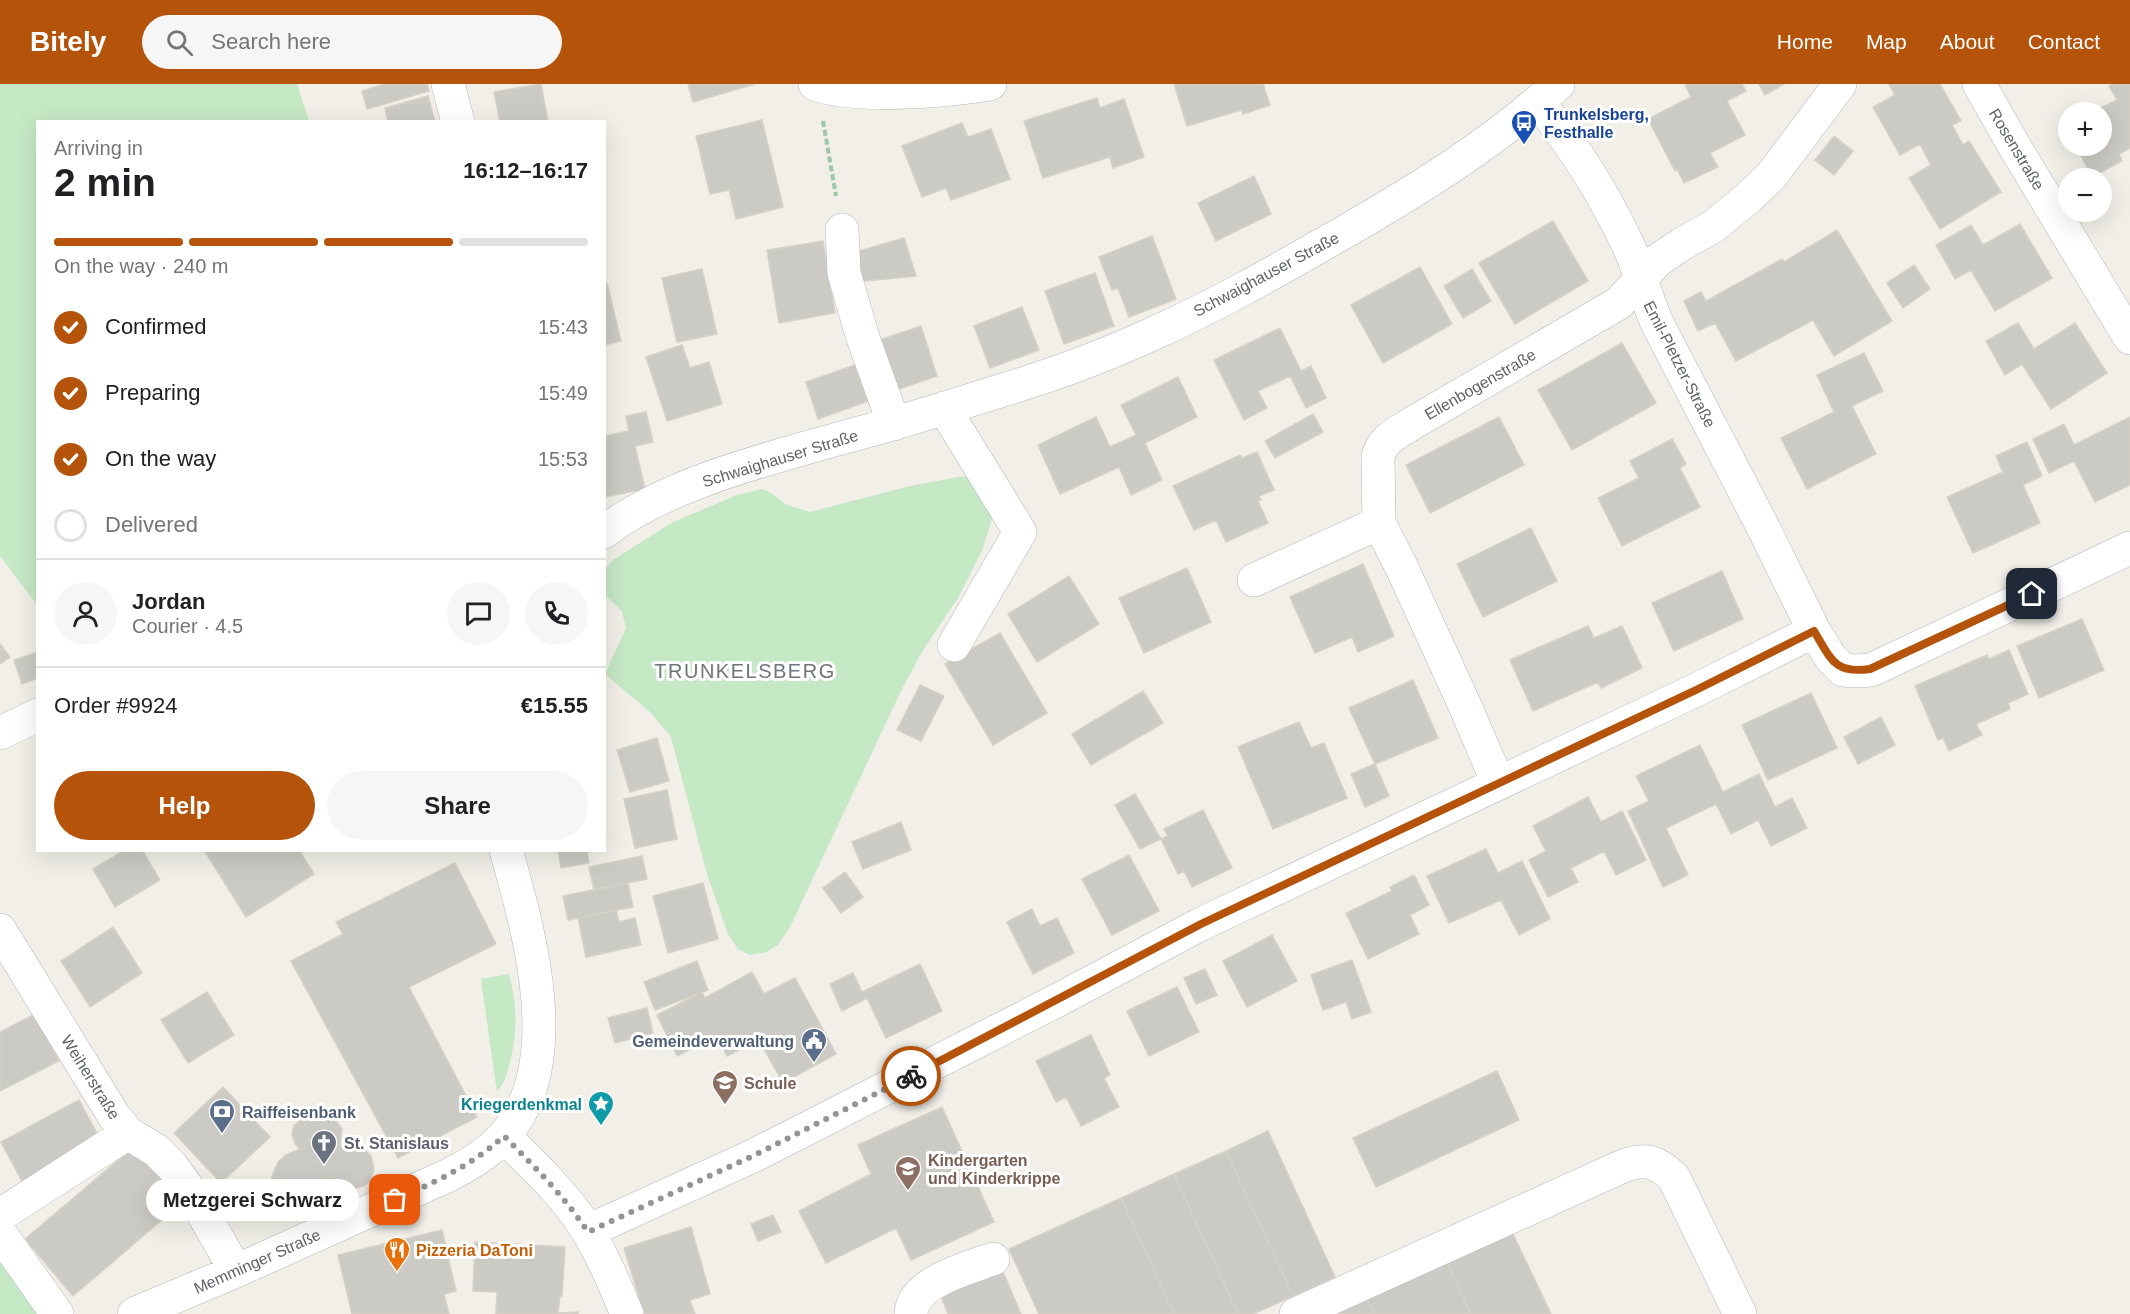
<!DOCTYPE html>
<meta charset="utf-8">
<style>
body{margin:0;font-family:Helvetica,sans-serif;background:#f6f6f6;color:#202124;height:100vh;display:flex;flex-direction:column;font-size:22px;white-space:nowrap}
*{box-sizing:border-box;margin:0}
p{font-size:20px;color:#757577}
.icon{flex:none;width:33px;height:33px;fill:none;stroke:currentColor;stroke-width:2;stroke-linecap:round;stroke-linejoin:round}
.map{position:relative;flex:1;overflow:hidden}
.sheet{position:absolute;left:36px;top:36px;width:570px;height:732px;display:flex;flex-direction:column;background:#fff;border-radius:0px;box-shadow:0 6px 24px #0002}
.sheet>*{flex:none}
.buttons{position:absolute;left:2058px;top:18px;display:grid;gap:12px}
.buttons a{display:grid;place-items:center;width:54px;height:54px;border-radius:50%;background:#fff;box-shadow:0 6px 24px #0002;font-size:30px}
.pin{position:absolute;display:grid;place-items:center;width:51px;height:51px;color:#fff;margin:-26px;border-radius:12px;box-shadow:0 3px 9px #0006}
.courier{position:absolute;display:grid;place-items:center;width:60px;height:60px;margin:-30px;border:4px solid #b45309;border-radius:50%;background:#fff;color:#222;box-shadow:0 2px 8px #0007}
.bubble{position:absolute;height:42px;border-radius:21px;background:#fff;box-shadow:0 6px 24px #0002;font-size:20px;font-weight:800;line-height:42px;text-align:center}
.overview em{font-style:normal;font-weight:800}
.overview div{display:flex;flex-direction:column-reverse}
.overview{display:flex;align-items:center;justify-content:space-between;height:102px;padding:0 18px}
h1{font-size:39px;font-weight:800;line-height:45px}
.bar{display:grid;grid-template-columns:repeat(4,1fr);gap:9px 6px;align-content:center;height:72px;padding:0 18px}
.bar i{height:8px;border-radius:4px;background:#e0e0e0}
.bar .current{background:#b45309}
.bar p{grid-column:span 4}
.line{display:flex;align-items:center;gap:15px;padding:0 18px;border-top:2px solid #e0e0e0}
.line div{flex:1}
.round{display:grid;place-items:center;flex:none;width:63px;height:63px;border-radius:32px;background:#f6f6f6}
ol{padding:0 18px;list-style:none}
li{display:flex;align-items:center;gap:18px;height:66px}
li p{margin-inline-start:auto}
li .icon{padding:6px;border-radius:50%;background:#b45309;color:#fff;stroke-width:4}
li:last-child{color:#757577}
li i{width:33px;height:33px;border:3px solid #e0e0e0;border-radius:50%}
.button{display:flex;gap:12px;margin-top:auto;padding:12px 18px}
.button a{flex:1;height:69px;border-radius:36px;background:#b45309;color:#fff;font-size:24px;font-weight:800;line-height:69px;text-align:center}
.button a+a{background:#f6f6f6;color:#202124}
header{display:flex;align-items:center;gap:36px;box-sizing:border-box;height:84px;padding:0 30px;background:#b45309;color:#fff}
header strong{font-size:28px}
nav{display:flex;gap:33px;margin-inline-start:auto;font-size:21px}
.search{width:420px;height:54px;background:#f6f6f6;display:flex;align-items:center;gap:15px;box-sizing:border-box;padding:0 21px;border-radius:33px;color:#757577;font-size:22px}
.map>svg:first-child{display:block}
.green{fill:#c5e8c5}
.building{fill:#cccac5;stroke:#d6d1c6;stroke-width:1.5}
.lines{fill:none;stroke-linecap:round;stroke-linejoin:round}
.minor-casing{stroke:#b5b8bc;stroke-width:34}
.path{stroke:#9cc7a9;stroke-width:4;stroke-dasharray:6 3;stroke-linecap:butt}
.minor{stroke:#fff;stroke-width:33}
.done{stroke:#929495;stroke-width:6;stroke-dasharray:0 10.8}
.route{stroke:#b45309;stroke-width:8}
.labels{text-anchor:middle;stroke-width:6;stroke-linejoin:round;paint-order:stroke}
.transit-label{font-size:16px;font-weight:bold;fill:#164399;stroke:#fff;text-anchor:start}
.street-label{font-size:16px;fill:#5f6368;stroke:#fff}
.service-label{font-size:16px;font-weight:bold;fill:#4e5e75;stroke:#fff;text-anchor:end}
.education-label{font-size:16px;font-weight:bold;fill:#785e54;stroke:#fff;text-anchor:start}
.culture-label{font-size:16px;font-weight:bold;fill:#0d838f;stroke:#fff;text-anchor:end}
.worship-label{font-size:16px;font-weight:bold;fill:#5b616d;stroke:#fff;text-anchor:start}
.food-label{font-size:16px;font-weight:bold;fill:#c56008;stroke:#fff;text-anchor:start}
.quarter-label{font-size:20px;letter-spacing:1.5px;fill:#70757a;stroke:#fff}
</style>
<header>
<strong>Bitely</strong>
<div class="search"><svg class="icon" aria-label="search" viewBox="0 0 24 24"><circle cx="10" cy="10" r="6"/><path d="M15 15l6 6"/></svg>Search here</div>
<nav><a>Home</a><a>Map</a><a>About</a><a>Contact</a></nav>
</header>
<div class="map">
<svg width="2130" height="1230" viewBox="0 0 2130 1230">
<rect width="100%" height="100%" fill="#f1efe8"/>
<path class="green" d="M0,0H297L309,37L38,38L37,521L0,472Z
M963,392L979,396L994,428L982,467L958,514L923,566L901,607L790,843L778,861L766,868L750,871L738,865L728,850L707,790L671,653L650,628L605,590L626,544L622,527L605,511V485L613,476L673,438L737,411L762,405L771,409L787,421L810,428L906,403Z
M509,890C517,924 518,940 511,974C508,987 506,997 497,1008L481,895Z
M0,1158L48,1230H0Z"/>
<path class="building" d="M385,0H427L429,7L367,25L362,7Z
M541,0L548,38H500L494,8Z
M688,0H755L693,18Z
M1174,0H1263L1270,21L1243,30L1241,26L1187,42Z
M1685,0H1742L1746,7L1727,17L1745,51L1710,69L1718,83L1684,99L1677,85L1675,87L1648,35L1691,13Z
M1759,0H1784L1765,11Z
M1889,0H1940L1961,37L1952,41L1963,61L1969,57L2001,108L1940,145L1909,94L1931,81L1920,60L1900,71L1873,23L1895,11Z
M2112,0H2130V64L2119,70L2122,77L2092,93L2076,62H2102V28H2092L2117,16L2109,2Z
M428,12L435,38H388L385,24Z
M1097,14L1100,24L1124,15L1144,73L1113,84L1110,73L1043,94L1024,37Z
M762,36L783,123L736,135L729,106L710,110L696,52Z
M962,39L968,53L991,45L1010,95L951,116L946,104L922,113L902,62Z
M1834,52L1853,67L1834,91L1815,76Z
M1254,92L1271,130L1216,157L1198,119Z
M1553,137L1588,197L1515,240L1479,179Z
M2020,140L2052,194L1995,227L1971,186L1955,195L1936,161L1971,141L1983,161Z
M1837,146L1892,237L1834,272L1813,236L1736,277L1715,239L1698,247L1684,217L1701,208L1706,217L1782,175L1784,178Z
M1152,152L1176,215L1129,233L1118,204L1112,206L1099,173Z
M904,154L916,192L856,198V168Z
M823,157L835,229L779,239L767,166Z
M1914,181L1930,205L1903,224L1887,199Z
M1420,183L1452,240L1383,279L1351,221Z
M702,185L717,250L677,258L662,194Z
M1472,185L1491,217L1463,234L1444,202Z
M1095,189L1114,242L1064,260L1045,207Z
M604,199H607L621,257L604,261Z
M1022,223L1039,266L990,284L974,242Z
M2018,239L2034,265L2075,239L2107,289L2051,325L2022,280L2005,291L1986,257Z
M921,242L937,292L893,307L877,257Z
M1280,244L1301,287L1311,282L1326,314L1306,324L1290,292L1258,307L1267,324L1244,336L1214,276Z
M1622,259L1656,319L1572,366L1538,306Z
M682,261L690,284L709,278L722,320L667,337L646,273Z
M1864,269L1883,307L1852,322L1876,370L1807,405L1781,354L1834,328L1817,291Z
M855,281L868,317L818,335L806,298Z
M1178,293L1197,333L1145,359L1162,396L1131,411L1119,383L1060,410L1038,361L1096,333L1110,363L1136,351L1121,321Z
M646,328L653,358L635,362L645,405L604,413V352L629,347L626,332Z
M1313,330L1323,348L1275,374L1265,357Z
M1499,333L1524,381L1430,429L1406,381Z
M2130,333V401L2095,418L2074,377L2049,389L2033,355L2064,340L2074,361Z
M1672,355L1686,380L1680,384L1700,423L1622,462L1598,414L1639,394L1630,377Z
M2027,358L2042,392L2023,401L2040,439L1973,469L1947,413L2003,388L1996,372Z
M1257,368L1274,406L1259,412L1261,416L1258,417L1268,439L1226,458L1216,436L1194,446L1173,402L1240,371L1242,374Z
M1531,444L1557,497L1483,533L1457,480Z
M1363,480L1394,552L1358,568L1352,553L1315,569L1290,513Z
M1187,484L1211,538L1144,569L1119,514Z
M1722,487L1743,535L1674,567L1652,519Z
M1069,492L1099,540L1037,578L1008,530Z
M2082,535L2104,586L2039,614L2017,562Z
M1588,542L1594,554L1622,542L1642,584L1601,604L1598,598L1533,627L1510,576Z
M1000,549L1047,629L993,661L945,580Z
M0,560L10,573L0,580Z
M2009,566L2028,610L2008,619L2010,625L1976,640L1982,651L1949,667L1943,654L1938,656L1915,602L1987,571L1989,575Z
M38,568V594L22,600L14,576Z
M1413,596L1438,654L1375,680L1349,624Z
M920,601L944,612L921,657L897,646Z
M1143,607L1163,639L1091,681L1072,650Z
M1811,609L1837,664L1768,696L1742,641Z
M1881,633L1895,661L1858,680L1844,653Z
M1299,638L1311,664L1324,659L1347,714L1273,745L1238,663Z
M657,654L669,697L630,708L617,666Z
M1700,661L1723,708L1759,690L1775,723L1792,714L1807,744L1771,762L1758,736L1731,750L1716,720L1666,744L1688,791L1663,803L1628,727L1649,717L1636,692Z
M1375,680L1389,712L1365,723L1351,690Z
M667,706L677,755L635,764L624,715Z
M1135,710L1161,755L1140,765L1115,721Z
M1588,713L1601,738L1622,727L1646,776L1616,791L1604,767L1571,784L1578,798L1548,813L1529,776L1546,767L1533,742Z
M1203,726L1232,784L1192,803L1184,787L1178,790L1161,755L1168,752L1164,745Z
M901,738L911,766L863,785L852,758Z
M1486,765L1498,789L1522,777L1550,835L1519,851L1501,816L1449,839L1427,792Z
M125,766H142L160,796L115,823L93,785Z
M204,766H299L314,790L246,833Z
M558,766H587L589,779L561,784Z
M1129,771L1159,827L1112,851L1082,795Z
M642,772L647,795L594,806L589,783Z
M455,779L496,860L409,903L477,1033L398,1074L291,877L343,850L336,838Z
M845,788L863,813L841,829L823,804Z
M1414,791L1429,821L1410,831L1419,850L1368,875L1346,829L1392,807L1390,803Z
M628,799L633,823L568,836L563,812Z
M703,799L718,855L668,869L653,812Z
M1032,825L1040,842L1057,834L1074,869L1033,890L1007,838Z
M616,826L619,838L635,834L641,861L586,873L578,834Z
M113,843L142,889L90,923L61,877Z
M1272,851L1297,897L1247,923L1223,877Z
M1352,876L1371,928L1352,935L1346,918L1323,926L1311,891Z
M697,877L708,906L655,926L644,898Z
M920,880L942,927L886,954L867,914L842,927L830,900L853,889L862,908Z
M1205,885L1217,911L1196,920L1184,894Z
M752,888L764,910L795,894L836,970L783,999L759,956L727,972L717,952L677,972L657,931L702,908L705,914Z
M1177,903L1199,948L1149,972L1127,927Z
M207,908L234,951L188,979L161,936Z
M647,924L653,949L615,959L608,934Z
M35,930L59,977L0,1007V948Z
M1091,951L1110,991L1104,994L1119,1023L1081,1042L1066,1013L1056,1018L1036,977Z
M1497,987L1519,1036L1376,1103L1353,1054Z
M223,1003L270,1053L221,1099L174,1049Z
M79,1016L101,1057L23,1099L1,1058Z
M942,1023L994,1138L911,1176L896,1144L826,1179L799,1127L871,1090L858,1061Z
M318,1028L330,1031L337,1038L342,1045L340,1061L358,1060L371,1072L374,1085L370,1097L365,1101L336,1112L329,1120L315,1130H296L275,1118L267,1123L258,1121L251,1112L255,1101L259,1097H270L278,1078L286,1071L300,1065L295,1060L292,1050L294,1042L309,1029Z
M1268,1047L1335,1193L1293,1212L1226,1067Z
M136,1061L184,1117L73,1212L25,1155Z
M1226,1067L1293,1212L1253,1230H1238L1174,1090Z
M1174,1090L1238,1230H1174L1121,1114Z
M1121,1114L1174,1230H1039L1009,1165Z
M773,1131L781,1148L758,1157L751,1140Z
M691,1143L710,1210L690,1216L695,1230H644L624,1164Z
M442,1146L456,1207L444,1210L449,1230H352L338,1171Z
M1512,1148L1551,1230H1471L1447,1179Z
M475,1158L565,1163L562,1212H560L558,1229L578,1228V1230H496L497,1208L473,1207Z
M1447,1179L1471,1230H1374L1367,1215Z
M1000,1181L1021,1230H948L939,1207Z
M1367,1215L1374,1230H1330Z"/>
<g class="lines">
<defs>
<path id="minor" d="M448,0L458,38
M815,0C854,15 948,7 990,0
M1979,0L2016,65L2130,254
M1538,18C1574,62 1604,110 1628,161C1640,186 1646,214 1657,239L1763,443L1814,547L1831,574L1843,586L1857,587L1871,586L2130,464
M842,146L844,189L863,254L894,340
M944,324L1020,448L954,561
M604,448C666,400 767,375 841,354C891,341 940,326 990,310C1044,294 1098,275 1150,251C1218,221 1283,183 1348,146C1422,103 1495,58 1558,0
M1254,496L1379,439
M0,649L38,631
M1498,699L1466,624L1402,484L1379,439L1378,373C1382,355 1396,350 1411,340L1619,219L1658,176L1682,160L1714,142L1748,114L1772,91L1840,0
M0,846L114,1032L128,1049L157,1067L172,1082L192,1110L236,1187
M504,1052C529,1077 556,1102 577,1131C598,1160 613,1196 627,1230
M0,1131L128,1049
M588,1147L755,1071L1058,916L1201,840L1696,606L1814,547
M0,1149L57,1230
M134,1230L236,1187L449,1091C469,1081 489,1069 504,1052C568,980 529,848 506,766
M911,1230C912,1198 968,1184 993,1175
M1296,1230L1623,1082C1646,1074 1657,1077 1674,1094L1740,1230"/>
</defs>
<use href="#minor" class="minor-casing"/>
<path class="path" d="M823,37L836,112"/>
<use href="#minor" class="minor"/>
</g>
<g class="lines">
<path class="done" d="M395,1116C435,1098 471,1082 504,1052C534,1082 564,1112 588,1148L755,1071L911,992"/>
<path class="route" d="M911,992L1201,840L1696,606L1814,547C1831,575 1834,590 1870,585L2032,510"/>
</g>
<defs>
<symbol id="bus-pin" viewBox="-11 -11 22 30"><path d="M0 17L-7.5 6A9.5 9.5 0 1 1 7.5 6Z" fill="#1a4fb4" stroke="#fff"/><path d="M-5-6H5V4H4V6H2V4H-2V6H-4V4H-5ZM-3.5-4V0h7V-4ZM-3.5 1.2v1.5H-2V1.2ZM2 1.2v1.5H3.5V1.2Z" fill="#fff"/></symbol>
<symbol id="civic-pin" viewBox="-11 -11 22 30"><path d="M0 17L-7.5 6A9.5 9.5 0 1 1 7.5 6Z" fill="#5c6f8a" stroke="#fff"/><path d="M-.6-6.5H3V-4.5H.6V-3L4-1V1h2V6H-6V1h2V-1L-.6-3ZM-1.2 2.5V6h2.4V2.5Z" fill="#fff"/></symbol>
<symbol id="school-pin" viewBox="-11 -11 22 30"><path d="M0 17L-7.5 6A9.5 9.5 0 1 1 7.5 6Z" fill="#8d6e63" stroke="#fff"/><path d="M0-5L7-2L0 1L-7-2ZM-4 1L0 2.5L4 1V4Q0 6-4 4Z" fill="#fff"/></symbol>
<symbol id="sight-pin" viewBox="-11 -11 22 30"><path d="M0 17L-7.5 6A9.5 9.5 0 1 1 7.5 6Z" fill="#0f9aa8" stroke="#fff"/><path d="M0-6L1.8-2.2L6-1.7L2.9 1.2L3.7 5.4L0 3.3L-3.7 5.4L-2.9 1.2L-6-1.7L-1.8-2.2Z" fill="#fff"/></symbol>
<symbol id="bank-pin" viewBox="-11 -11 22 30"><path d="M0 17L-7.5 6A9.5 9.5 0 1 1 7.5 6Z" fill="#5c6f8a" stroke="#fff"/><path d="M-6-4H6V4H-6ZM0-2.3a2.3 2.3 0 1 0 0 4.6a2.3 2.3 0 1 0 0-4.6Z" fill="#fff"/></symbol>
<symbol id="church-pin" viewBox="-11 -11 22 30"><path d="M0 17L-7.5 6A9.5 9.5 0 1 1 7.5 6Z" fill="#6b7280" stroke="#fff"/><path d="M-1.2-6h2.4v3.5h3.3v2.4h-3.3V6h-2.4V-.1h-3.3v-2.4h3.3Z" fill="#fff"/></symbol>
<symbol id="restaurant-pin" viewBox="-11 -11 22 30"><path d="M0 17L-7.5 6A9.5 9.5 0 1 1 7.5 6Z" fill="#e8710a" stroke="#fff"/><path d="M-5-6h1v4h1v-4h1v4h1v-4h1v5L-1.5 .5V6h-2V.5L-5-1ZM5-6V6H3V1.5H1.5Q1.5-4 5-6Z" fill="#fff"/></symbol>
</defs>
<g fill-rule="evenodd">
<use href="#bus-pin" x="1509" y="24" width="30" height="40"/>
<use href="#civic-pin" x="799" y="942" width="30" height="40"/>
<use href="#school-pin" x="710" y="984" width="30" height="40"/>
<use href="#sight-pin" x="586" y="1005" width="30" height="40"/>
<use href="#bank-pin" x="207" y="1013" width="30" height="40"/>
<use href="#church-pin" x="309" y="1044" width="30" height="40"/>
<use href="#school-pin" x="893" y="1070" width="30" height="40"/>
<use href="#restaurant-pin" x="382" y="1151" width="30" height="40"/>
</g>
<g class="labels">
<g class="transit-label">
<text x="1544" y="36">Trunkelsberg,<tspan x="1544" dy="18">Festhalle</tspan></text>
</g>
<g class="street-label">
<text transform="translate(2017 65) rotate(59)" y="6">Rosenstraße</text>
<text transform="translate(1266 190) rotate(-28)" y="6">Schwaighauser Straße</text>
<text transform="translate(1680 280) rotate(63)" y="6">Emil-Pletzer-Straße</text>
<text transform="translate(1480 300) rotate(-30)" y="6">Ellenbogenstraße</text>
<text transform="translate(780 374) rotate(-17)" y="6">Schwaighauser Straße</text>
<text transform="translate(91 993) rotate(58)" y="6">Weiherstraße</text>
<text transform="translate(257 1177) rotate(-24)" y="6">Memminger Straße</text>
</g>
<g class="service-label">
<text x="794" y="963">Gemeindeverwaltung</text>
<text x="242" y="1034" text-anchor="start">Raiffeisenbank</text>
</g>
<g class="education-label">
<text x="744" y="1005">Schule</text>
<text x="928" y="1082">Kindergarten<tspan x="928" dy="18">und Kinderkrippe</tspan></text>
</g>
<g class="culture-label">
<text x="582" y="1026">Kriegerdenkmal</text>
</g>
<g class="worship-label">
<text x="344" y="1065">St. Stanislaus</text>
</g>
<g class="food-label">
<text x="416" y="1172">Pizzeria DaToni</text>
</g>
<g class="quarter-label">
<text x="745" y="594">TRUNKELSBERG</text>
</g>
</g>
</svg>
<div class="buttons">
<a>+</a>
<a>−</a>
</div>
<div class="pin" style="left:395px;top:1116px;background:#ea580c"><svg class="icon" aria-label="bag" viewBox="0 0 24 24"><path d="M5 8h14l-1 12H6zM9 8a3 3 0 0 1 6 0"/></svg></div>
<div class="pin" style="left:2032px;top:510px;background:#1f2937"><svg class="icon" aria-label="home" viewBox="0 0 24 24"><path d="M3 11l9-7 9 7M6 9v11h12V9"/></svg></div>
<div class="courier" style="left:911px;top:992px"><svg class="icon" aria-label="bike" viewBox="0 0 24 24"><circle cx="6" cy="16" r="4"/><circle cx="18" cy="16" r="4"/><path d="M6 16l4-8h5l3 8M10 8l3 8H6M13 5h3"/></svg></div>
<div class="bubble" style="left:146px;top:1095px;width:213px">Metzgerei Schwarz</div>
<section class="sheet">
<div class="overview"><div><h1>2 min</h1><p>Arriving in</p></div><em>16:12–16:17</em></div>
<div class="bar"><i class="current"></i><i class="current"></i><i class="current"></i><i></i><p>On the way · 240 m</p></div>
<ol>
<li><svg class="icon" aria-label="check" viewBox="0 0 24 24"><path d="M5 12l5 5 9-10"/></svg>Confirmed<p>15:43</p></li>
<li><svg class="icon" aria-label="check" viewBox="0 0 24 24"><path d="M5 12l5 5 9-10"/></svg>Preparing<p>15:49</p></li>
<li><svg class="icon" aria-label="check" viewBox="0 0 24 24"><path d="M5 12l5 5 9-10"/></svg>On the way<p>15:53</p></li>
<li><i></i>Delivered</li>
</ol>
<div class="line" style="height:108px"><a class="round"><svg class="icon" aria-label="person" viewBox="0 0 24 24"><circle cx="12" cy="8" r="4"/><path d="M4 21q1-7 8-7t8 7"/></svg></a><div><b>Jordan</b><p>Courier · 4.5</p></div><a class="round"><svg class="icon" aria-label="chat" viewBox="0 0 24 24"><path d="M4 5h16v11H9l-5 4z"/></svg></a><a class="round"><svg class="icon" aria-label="phone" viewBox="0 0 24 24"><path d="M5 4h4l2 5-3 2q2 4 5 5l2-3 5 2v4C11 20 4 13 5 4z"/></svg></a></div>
<div class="line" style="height:78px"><div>Order #9924</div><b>€15.55</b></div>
<div class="button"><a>Help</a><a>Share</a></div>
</section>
</div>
